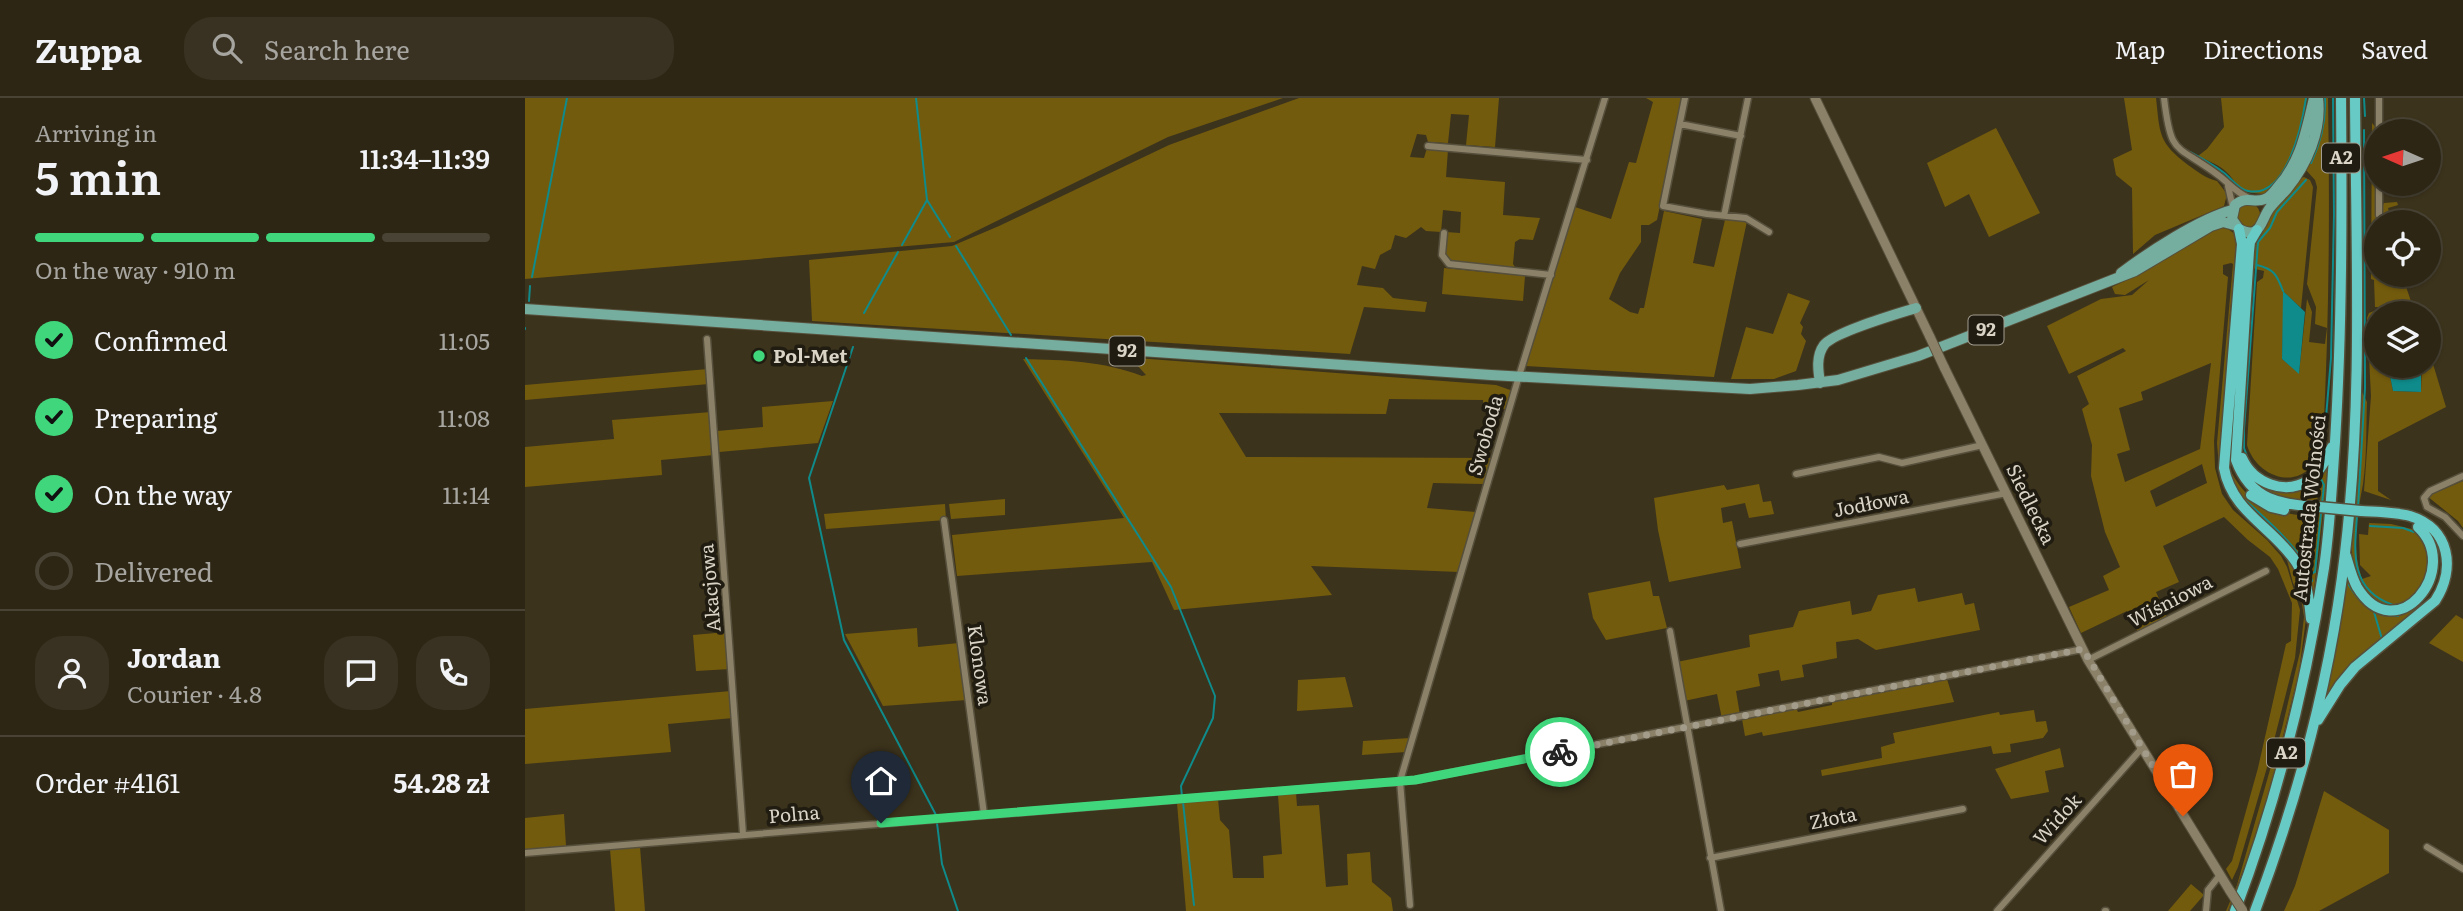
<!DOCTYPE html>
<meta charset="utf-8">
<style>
body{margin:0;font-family:Literata,serif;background:#393222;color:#f1f3f6;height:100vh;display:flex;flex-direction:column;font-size:26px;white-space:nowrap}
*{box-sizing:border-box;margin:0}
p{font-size:23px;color:#a7a5a0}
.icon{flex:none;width:38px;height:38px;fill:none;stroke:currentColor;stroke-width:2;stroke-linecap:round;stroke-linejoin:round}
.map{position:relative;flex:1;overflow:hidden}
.drawer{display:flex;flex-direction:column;background:#2d2615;width:525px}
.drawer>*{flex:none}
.needle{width:46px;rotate:273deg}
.buttons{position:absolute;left:1839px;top:21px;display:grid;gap:14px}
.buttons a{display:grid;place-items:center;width:77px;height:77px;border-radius:50%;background:#2d2615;box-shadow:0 2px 5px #0004,0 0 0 2px #484334;font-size:35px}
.pin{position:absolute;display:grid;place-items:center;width:60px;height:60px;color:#fff;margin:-72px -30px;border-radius:50% 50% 50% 0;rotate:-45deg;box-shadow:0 0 7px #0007}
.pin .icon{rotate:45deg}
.courier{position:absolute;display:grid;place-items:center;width:70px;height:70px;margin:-35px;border:5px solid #40d77c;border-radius:50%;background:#fff;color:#222;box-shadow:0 2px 9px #0007}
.overview em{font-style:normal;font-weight:600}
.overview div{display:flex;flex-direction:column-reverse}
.overview{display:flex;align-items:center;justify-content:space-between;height:119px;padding:0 35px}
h1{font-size:46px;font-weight:600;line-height:52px}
.bar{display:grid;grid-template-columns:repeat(4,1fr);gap:10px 7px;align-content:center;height:84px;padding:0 35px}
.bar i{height:9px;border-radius:5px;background:#484334}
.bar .selected{background:#40d77c}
.bar p{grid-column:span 4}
.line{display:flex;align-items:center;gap:18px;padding:0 35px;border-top:2px solid #484334}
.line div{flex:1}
.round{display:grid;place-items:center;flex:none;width:74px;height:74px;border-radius:28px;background:#393222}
ol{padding:0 35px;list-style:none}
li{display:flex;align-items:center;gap:21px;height:77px}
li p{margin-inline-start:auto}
li .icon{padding:7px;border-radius:50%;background:#40d77c;color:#111;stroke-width:4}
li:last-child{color:#a7a5a0}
li i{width:38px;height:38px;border:4px solid #484334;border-radius:50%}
header{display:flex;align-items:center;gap:42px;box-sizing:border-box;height:98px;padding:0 35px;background:#2d2615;border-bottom:2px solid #484334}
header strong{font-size:33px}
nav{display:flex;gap:38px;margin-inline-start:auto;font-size:24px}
.search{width:490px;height:63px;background:#393222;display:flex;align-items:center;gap:18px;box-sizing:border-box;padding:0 24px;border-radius:28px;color:#a7a5a0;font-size:26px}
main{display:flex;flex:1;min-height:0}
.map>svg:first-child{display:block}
.green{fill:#735b0d;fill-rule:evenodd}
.water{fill:#0f8b8b}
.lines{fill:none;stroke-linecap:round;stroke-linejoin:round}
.stream{stroke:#0f8b8b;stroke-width:2}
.street-casing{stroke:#564f3b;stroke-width:9}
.secondary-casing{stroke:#564f3b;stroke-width:11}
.primary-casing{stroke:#564f3b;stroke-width:12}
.highway-casing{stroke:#564f3b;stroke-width:13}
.street{stroke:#8b8168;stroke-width:6}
.secondary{stroke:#8b8168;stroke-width:9}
.primary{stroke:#75ad9f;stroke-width:10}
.highway{stroke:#67cac4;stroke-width:10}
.secondary-bridge-casing{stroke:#564f3b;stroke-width:11;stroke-linecap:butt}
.highway-bridge-casing{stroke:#564f3b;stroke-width:13;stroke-linecap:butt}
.secondary-bridge{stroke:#8b8168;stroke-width:9}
.highway-bridge{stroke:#67cac4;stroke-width:10}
.done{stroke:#a39c8b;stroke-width:7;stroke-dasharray:0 12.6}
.route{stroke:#40d77c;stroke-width:9}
.poi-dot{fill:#40d77c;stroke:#201c11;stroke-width:2.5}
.labels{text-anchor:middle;stroke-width:7;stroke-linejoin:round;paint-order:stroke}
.shield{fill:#201c11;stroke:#a29d90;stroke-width:2}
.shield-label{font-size:18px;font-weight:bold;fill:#dad4c7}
.poi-label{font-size:19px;font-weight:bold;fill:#dad4c7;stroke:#201c11;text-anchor:start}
.street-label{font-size:19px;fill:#dad4c7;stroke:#201c11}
</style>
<header>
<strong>Zuppa</strong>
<div class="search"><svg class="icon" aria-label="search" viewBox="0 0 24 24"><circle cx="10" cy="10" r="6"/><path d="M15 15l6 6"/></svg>Search here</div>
<nav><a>Map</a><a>Directions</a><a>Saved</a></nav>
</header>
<main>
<section class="drawer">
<div class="overview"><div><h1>5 min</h1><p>Arriving in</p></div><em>11:34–11:39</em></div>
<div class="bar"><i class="selected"></i><i class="selected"></i><i class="selected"></i><i></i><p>On the way · 910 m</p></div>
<ol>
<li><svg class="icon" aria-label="check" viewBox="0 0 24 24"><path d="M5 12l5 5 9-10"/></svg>Confirmed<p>11:05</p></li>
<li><svg class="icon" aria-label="check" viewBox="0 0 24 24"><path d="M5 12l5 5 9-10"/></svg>Preparing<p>11:08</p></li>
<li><svg class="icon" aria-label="check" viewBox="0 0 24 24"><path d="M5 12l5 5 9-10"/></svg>On the way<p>11:14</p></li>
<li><i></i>Delivered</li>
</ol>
<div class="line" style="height:126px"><a class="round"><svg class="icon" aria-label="person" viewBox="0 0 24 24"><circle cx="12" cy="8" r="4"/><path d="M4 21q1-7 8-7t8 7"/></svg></a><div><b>Jordan</b><p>Courier · 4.8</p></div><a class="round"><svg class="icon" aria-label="chat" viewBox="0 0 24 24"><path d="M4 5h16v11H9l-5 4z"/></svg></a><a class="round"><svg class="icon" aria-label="phone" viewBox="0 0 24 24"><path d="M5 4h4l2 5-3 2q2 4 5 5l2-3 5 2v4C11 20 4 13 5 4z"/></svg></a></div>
<div class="line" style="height:91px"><div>Order #4161</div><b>54.28 zł</b></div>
</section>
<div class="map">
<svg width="1938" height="813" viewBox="0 0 1938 813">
<rect width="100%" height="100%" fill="#3c331c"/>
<path class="green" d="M0,0H758L643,39L429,144L0,181Z
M774,0H974L970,49L941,47L944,17L926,16L923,45L903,44L901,37L892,36L885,59L899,60L902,50L923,52L921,79L980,84L978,117L1015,120L1008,142L995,141L990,144L988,166L990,169L921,163L919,160L921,134L935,135L936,114L918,112L916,134L901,133L896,129L881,140L870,137L866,151L855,157L850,171L837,168L832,187L858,190L868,200L902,204L900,214L839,209L825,256L287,223L284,162L427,148L474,128L644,47Z
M1121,0H1157L1132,122L1124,127H1116V144L1095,175L1084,201L1105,214L1113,216L1115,210H1119L1139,113L1177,121L1168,165L1189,169L1200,122L1222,123L1189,279L1001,268L1050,109L1086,121L1104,64L1111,65L1128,4Z
M1599,0H1631C1635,36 1633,44 1663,67C1673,74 1680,80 1692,83L1702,96L1699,108L1630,137L1608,156L1607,90L1591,77L1588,61L1607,52Z
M1696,0H1782C1777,35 1767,74 1739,96C1707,94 1718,88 1698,71C1692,66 1681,62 1673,58L1682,51L1699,29Z
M1797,0H1803C1805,114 1804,227 1798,341C1796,350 1794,359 1788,367C1766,393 1730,375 1722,347L1732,184L1738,180L1739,173L1726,170L1729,143L1742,128L1748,112L1774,81L1779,79L1785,82L1788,89L1776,210L1759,194L1757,261L1774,275L1782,201L1787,214L1784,244L1800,246L1802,230L1790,226L1791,209L1782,186L1792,89L1790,82L1781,72Z
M1847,25L1852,31V86L1857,109L1859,105L1872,104L1873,107L1863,110L1867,124H1852V177H1877L1890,215H1878L1877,209H1850L1849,182L1846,181Z
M1471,30L1515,115L1464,139L1444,96L1420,109L1402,65Z
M1711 117a12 12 0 1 1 24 0a12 12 0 1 1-24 0Z
M1691,130C1702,129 1707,132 1713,141L1705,215L1695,372L1707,402L1754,448L1769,467L1778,489L1782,513L1774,574L1745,690L1727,748L1703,813H1701L1712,787L1757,630L1775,554L1779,519L1776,500L1768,485L1762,462L1746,443L1709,408L1695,381L1692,345L1708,166L1706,165L1698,167V176L1703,179L1689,343L1690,370L1697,396L1708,412L1742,442L1756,458L1762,469L1775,512L1770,560L1743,666L1713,769L1707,782L1701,771L1707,763L1733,670L1761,546L1766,543L1767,505L1753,471L1745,459L1723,442L1699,419L1638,448L1654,484L1631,494L1642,519L1613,534L1602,513L1556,535L1544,509L1584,492L1578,478L1595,469L1580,434L1566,378L1567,347L1557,311L1564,306L1552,278L1601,253L1598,250L1544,276L1522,228L1576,201L1607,197L1624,182L1600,197L1590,196L1587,189L1619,174ZM1686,265L1675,351L1600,384L1592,356L1605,352L1594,310L1618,302L1616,294ZM1677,366L1682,385L1631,409L1625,393Z
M919,170L1000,178L998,203L917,196Z
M1263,195L1285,203L1275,225L1278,229L1276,236L1281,243L1271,273L1249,281H1206L1221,229L1248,236Z
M1849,213L1854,215H1852V268H1863L1868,293L1896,294L1897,268H1904V222H1906L1908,266L1921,309L1853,344V393L1866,402L1839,393L1846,298L1842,220L1844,215Z
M611,260L971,287L988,293L983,311H959L958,302L864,301L861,316L694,315L721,359L967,360L959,386L908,385L902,410L951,414L934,474L786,468L807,497L649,512L627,464L432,478L427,437L599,420L498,261C539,262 578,263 617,278L621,277L612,267Z
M183,271L184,286L0,302V287Z
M1837,294L1842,304C1841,331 1842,359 1838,386C1832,418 1826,450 1837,481L1846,478L1835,467L1834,436L1843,437L1844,425L1866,426L1891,432L1912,464C1913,515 1843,523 1830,476C1823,450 1830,418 1832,391C1835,358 1836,327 1837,294Z
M308,303L293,345L194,354L192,333L238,329L237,309Z
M186,314L189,357L136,362L137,377L0,389V349L89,341L87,322Z
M1804,362L1787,509L1783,484L1710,395L1702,366C1723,409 1744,414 1790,419V429L1781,430L1792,431L1796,394H1793L1792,406L1769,404L1733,390L1722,374L1765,391Z
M1938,383V430L1933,423L1902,398Z
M1234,386L1238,404L1246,403L1249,416L1224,420L1220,405L1196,410L1198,425L1207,423L1216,470L1144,484L1133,432L1129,400L1199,387L1202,392Z
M480,401V417L426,421L424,406Z
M420,406L421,422L301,431L299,416Z
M1918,454C1924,476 1915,492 1902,508L1837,559L1812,586L1800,605L1823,470C1840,538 1925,525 1918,454Z
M1125,483L1128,498H1134L1142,530L1081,542L1068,520L1063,495Z
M1390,490L1393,504L1437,495L1440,507L1449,505L1455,532L1351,552L1333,541L1311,544L1312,560L1277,567L1279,579L1256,583L1254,572L1233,576L1235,588L1211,593L1215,617L1197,621L1192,596L1159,603L1152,564L1225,549L1224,537L1268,529L1274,513L1325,503L1327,517L1346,513L1353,497Z
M1931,517L1938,521V564L1904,545Z
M392,530L393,549L434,545L442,602L358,608L320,536Z
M202,534L205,571L171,573L168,537Z
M820,579L828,609L772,613L773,582Z
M1422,581L1429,604L1238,638L1237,634L1220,638L1217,621L1271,610L1273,614L1307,607V603Z
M206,593L208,620L143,626L146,654L0,666V611Z
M1509,612L1511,624L1521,623L1523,633L1518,640L1485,646L1486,654L1468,656L1466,648L1297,678L1296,672L1357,660L1356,649L1370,645L1368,635L1474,614L1475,617Z
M885,640L881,654L837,657L838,643Z
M1535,650L1539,669L1520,673L1524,694L1486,701L1470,671Z
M1799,693L1864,732V775L1794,813H1759L1770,788Z
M771,695L772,708L794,707L801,789L823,787L822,756L845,754L847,784L866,800L868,813H661L652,705L693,701L695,722L704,732L708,780H739L738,758L757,756L753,697Z
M39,716L41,748L0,752V720Z
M115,749L120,813H90L85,751Z
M1666,786L1679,797L1665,813H1643Z"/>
<path class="water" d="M1758,193L1780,214L1774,276L1757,261Z
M1863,268H1896V294L1868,293Z"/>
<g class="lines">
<path class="stream" d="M391,0L402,102L425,139
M1839,0L1840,18
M1665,54C1676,60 1687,66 1698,74C1705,79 1714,92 1723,93C1762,101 1777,27 1781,0
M1786,65C1796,44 1801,23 1800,0
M377,147L402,102
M431,148L486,237
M1732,167C1749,171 1752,177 1758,193
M7,179L42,0
M4,203L5,188
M339,215L373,154
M0,231V230
M328,249L284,380L319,542L411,717
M501,260L646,489L690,598L688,620L656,688L657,699
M1798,355L1806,260L1809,117L1808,0
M1722,358L1719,350V331L1733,144L1745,130L1752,114L1781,82
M1795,379L1799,387L1797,406
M1790,384L1801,371
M1720,402C1742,422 1780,454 1787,483
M1833,409L1840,290L1839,32
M1832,418C1829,456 1825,492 1868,507
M1845,428L1878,430L1889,434
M1785,476L1790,474L1796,415
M1824,487C1832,501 1843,513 1860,516
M1849,514L1857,541
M1865,517L1873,518
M658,704L669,807
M412,725L417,766L433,813"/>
<defs>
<path id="street" d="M1160,0L1138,108L1182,116L1221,120L1244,134
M1639,0C1646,59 1650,45 1693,77C1704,85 1711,95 1724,100
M1854,0V33
M1155,26L1216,38
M903,48L1062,62
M1703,88L1708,110
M1854,117V86
M1199,118L1223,0
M919,135L917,157L924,166L1026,177
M182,241L218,736
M1271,376L1354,359L1377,365L1458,347
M1938,378L1905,393L1899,400L1902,409L1920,419L1938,438
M419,422L459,716
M1215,446L1482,395
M1145,533L1196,813
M1563,562L1741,473
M1902,749L1938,771
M0,755L890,682L1558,551
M1185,760L1438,711
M885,807L875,683L994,278L1080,0
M1472,813L1617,650
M1580,813H1581
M1681,813L1683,792L1695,777"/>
<path id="secondary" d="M1290,0L1405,239
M1419,269L1563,562L1705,793"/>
<path id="primary" d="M1789,0C1781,33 1776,64 1752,90C1749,94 1745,99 1740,101C1729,106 1721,97 1710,107L1707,121L1714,131C1736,142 1735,124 1744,111C1749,104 1756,98 1762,91C1782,66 1797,33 1793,0
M1596,175C1624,154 1674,121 1707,112
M0,211L966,277L1225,291L1273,287L1313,282L1393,258L1610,173L1686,128L1698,124L1709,127
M1295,285C1293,272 1291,258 1299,247C1309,234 1372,216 1391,210"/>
<path id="highway" d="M1714,131L1717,146L1699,370C1707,414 1748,429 1771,464C1782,481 1784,501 1786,521
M1732,132L1725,144L1724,153L1711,362C1726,403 1755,406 1794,409
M1717,360C1728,385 1760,398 1784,382C1795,374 1801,361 1807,349
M1726,397L1746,409L1759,412
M1821,458C1824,468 1827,480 1832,489C1871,553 1938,471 1893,429
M1793,622L1815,587L1830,569L1910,503C1931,471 1925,430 1885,418C1870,414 1852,414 1836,413
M1710,813C1752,702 1781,587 1799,470C1805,429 1807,386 1810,344C1817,229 1817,115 1816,0
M1730,813C1774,697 1806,578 1820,455C1838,304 1831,151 1830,0"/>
</defs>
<use href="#street" class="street-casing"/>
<use href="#secondary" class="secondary-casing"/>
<use href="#primary" class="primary-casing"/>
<use href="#highway" class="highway-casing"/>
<use href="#street" class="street"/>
<use href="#secondary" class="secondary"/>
<use href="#primary" class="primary"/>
<use href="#highway" class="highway"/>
<defs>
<path id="secondary-bridge" d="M1405,239L1419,269
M1705,793L1718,813"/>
<path id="highway-bridge" d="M1794,409L1836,413"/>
</defs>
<use href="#secondary-bridge" class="secondary-bridge-casing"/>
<use href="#highway-bridge" class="highway-bridge-casing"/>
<use href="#secondary-bridge" class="secondary-bridge"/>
<use href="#highway-bridge" class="highway-bridge"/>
</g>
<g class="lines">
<path class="done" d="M1035,654L1558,551L1658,718"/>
<path class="route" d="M356,725L890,682L1035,654"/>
</g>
<circle class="poi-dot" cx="234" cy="258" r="7"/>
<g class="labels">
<g class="shield">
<rect x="1797" y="45.5" width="38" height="29" rx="5"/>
<rect x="1443.5" y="217.5" width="35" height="29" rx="5"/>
<rect x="584.5" y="238.5" width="35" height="29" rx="5"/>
<rect x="1742" y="640.5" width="38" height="29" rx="5"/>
</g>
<g class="shield-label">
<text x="1816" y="66">A2</text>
<text x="1461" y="238">92</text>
<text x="602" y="259">92</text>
<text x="1761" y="661">A2</text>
</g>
<g class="poi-label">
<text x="248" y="265">Pol-Met</text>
</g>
<g class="street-label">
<text transform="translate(960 337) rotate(-74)" y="7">Swoboda</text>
<text transform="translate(1346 405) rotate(-11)" y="7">Jodłowa</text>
<text transform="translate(1506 406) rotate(64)" y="7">Siedlecka</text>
<text transform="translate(1784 410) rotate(-84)" y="7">Autostrada Wolności</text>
<text transform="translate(185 490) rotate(-95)" y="7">Akacjowa</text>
<text transform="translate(1645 503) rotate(-27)" y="7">Wiśniowa</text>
<text transform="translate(455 567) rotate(82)" y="7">Klonowa</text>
<text transform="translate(269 716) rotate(-5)" y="7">Polna</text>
<text transform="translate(1308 720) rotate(-11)" y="7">Złota</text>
<text transform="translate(1532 721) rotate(-48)" y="7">Widok</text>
</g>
</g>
</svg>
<div class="buttons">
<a><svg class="needle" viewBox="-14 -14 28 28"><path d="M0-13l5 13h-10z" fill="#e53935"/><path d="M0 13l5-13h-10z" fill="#a7a5a0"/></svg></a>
<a><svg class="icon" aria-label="locate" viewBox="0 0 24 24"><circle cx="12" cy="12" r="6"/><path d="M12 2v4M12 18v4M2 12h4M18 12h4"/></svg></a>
<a><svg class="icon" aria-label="layers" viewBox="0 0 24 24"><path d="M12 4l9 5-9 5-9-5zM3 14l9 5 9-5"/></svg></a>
</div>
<div class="pin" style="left:1658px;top:718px;background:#ea580c"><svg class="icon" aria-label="bag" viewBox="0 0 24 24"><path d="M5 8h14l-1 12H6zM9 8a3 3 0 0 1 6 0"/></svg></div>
<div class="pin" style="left:356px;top:725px;background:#1f2937"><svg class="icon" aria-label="home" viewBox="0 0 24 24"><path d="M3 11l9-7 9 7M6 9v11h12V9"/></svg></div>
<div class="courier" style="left:1035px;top:654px"><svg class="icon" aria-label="bike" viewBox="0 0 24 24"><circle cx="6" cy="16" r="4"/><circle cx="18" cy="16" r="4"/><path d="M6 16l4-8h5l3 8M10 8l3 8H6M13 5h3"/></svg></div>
</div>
</main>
